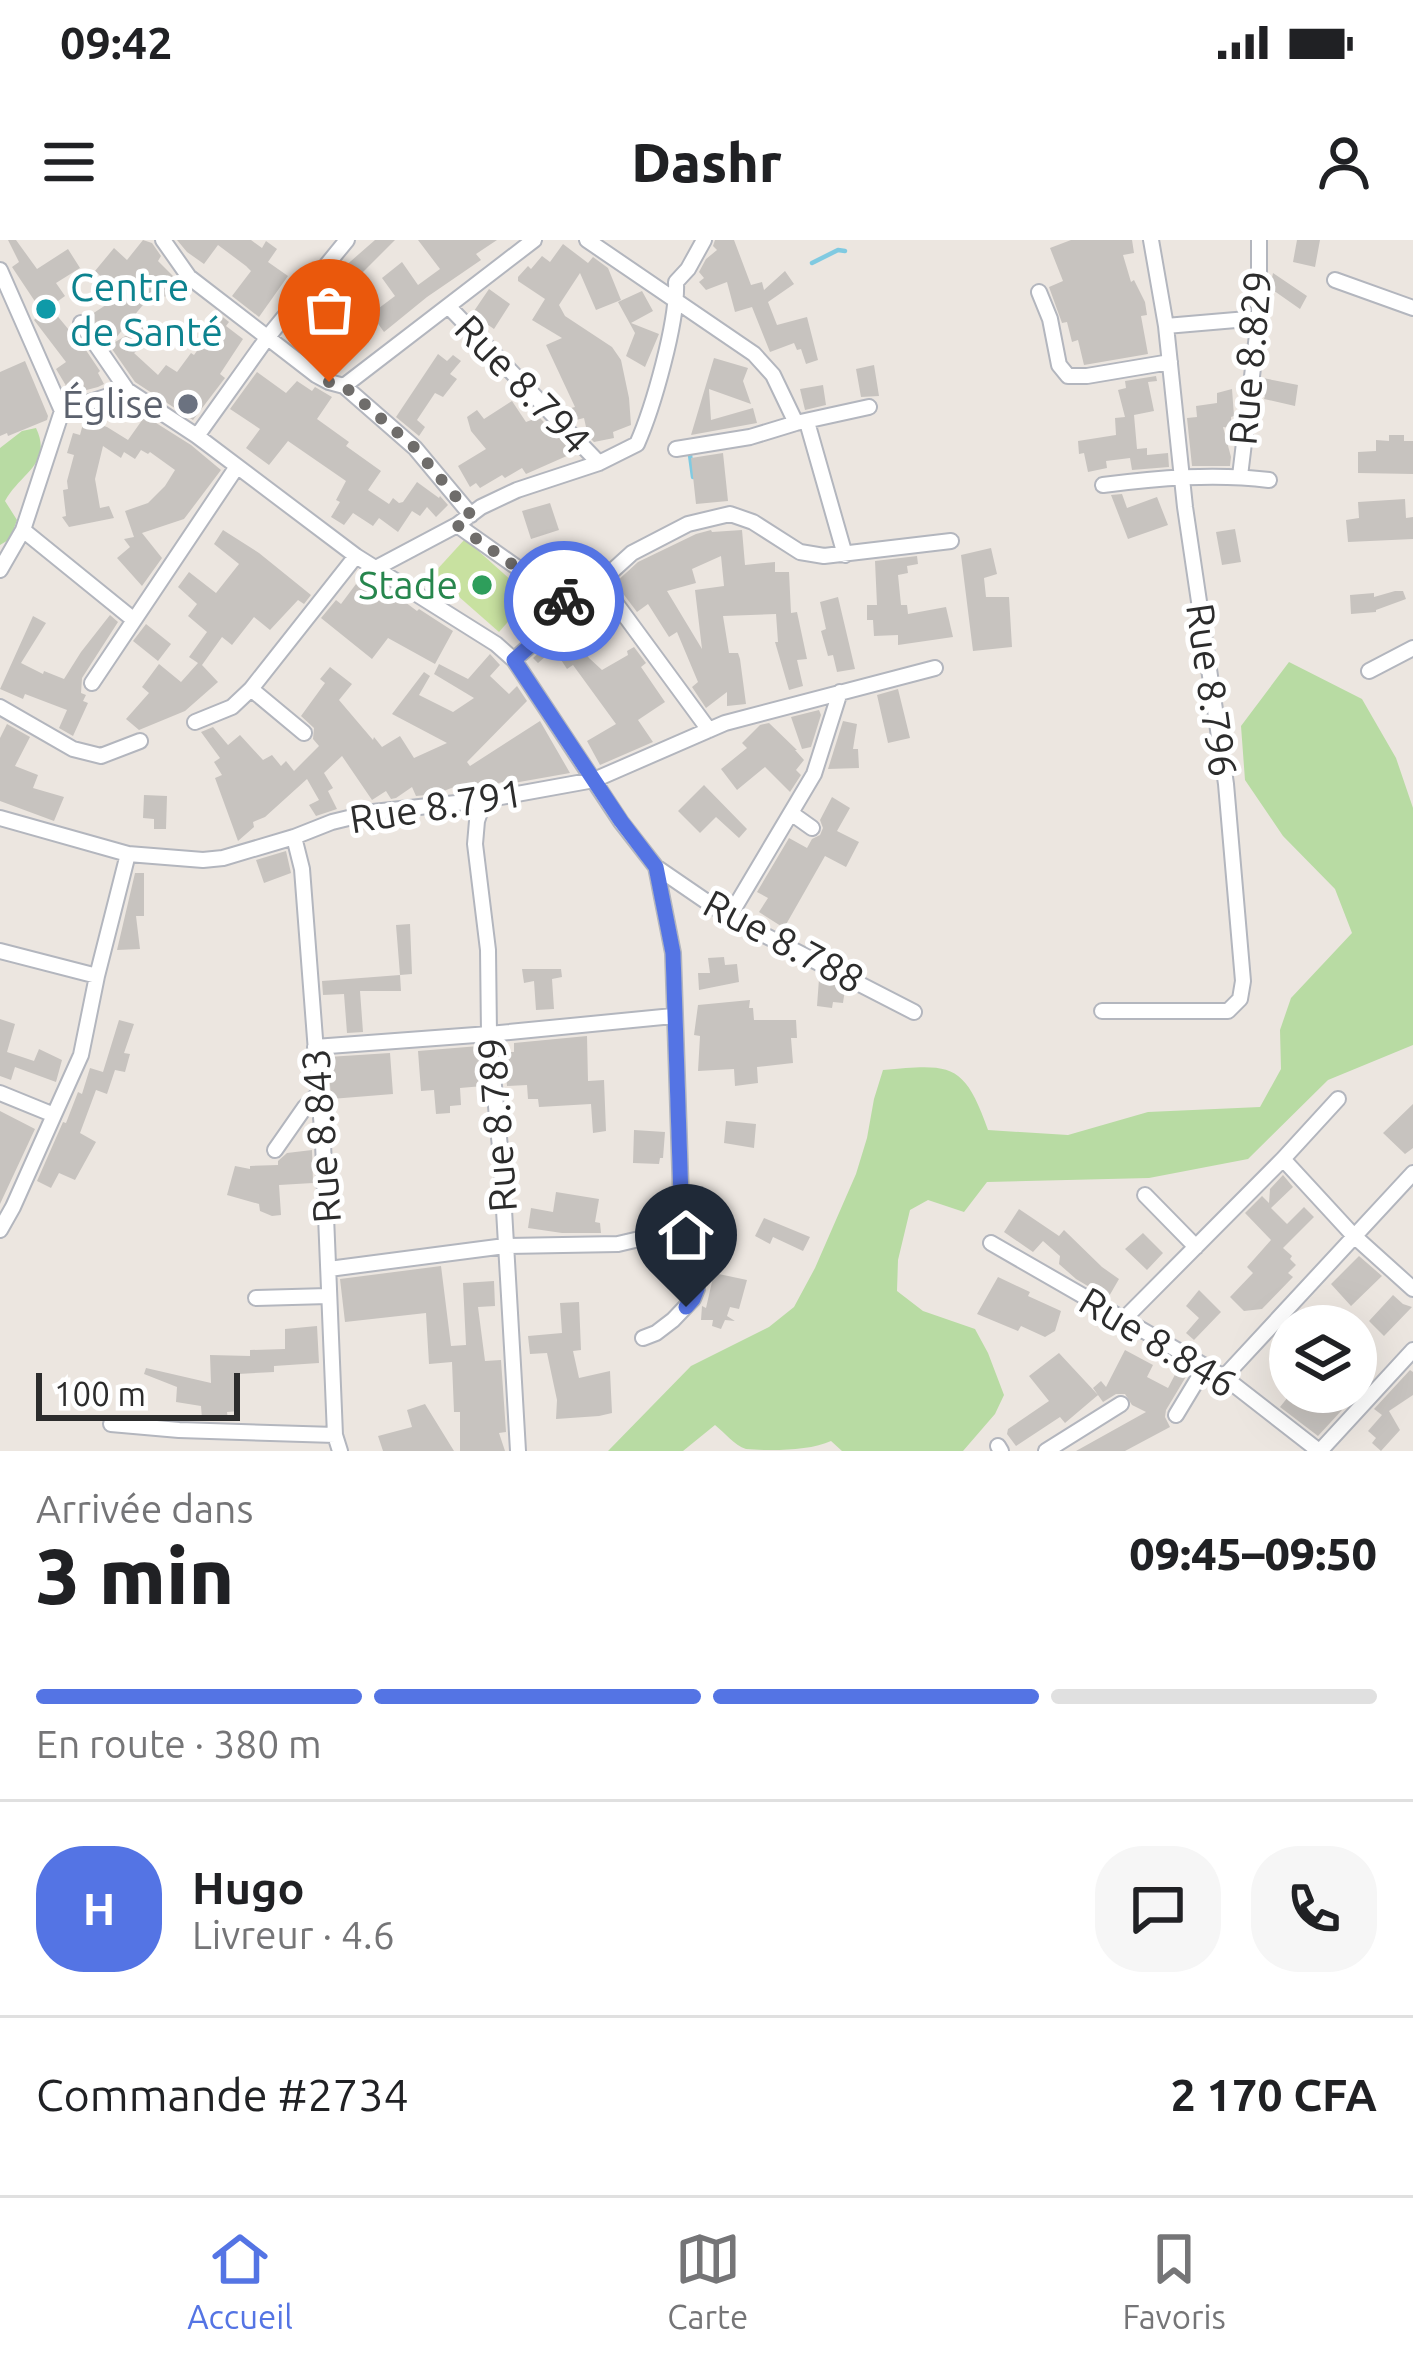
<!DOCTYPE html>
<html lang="fr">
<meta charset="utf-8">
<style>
body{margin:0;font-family:Ubuntu,sans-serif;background:#f6f6f6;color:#202124;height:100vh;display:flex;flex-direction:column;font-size:45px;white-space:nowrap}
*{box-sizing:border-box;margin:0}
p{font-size:39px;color:#757577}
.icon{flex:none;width:66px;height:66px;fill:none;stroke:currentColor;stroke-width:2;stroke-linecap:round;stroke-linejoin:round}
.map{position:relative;height:1211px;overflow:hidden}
.drawer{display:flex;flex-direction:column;background:#fff;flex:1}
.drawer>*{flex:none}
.fabs{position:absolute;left:1269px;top:1065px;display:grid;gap:24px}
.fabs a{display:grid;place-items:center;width:108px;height:108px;border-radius:50%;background:#fff;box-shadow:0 12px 48px #0002;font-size:60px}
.scale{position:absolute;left:36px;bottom:30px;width:204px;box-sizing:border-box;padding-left:12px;border:6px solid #2c2c2c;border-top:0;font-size:33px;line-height:42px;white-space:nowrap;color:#2c2c2c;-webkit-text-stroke:9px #fff;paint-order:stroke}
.pin{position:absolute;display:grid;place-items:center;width:102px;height:102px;color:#fff;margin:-123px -51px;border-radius:50% 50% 50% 0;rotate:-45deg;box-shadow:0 0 12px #0007}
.pin .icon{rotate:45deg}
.courier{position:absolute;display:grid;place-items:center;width:120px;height:120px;margin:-60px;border:9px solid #5474e4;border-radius:50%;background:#fff;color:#222;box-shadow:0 3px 15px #0007}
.head em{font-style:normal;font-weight:800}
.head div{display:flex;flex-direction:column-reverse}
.head{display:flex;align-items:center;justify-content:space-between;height:204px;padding:0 36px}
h1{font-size:78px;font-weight:800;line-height:90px}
.bar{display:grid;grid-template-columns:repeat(4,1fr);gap:18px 12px;align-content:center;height:144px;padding:0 36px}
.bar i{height:15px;border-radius:9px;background:#e0e0e0}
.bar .selected{background:#5474e4}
.bar p{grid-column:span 4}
.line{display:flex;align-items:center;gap:30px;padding:0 36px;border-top:3px solid #e0e0e0}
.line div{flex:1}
.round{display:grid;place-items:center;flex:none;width:126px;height:126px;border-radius:48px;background:#f6f6f6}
.status{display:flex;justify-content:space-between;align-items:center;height:84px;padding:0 60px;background:#fff;direction:ltr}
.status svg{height:33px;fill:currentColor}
header{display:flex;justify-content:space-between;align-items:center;height:156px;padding:0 36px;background:#fff;font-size:54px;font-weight:800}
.menu{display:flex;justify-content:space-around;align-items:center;height:168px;border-top:3px solid #e0e0e0;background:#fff;font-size:33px;color:#757577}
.menu a{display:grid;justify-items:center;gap:6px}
.menu .selected{color:#5474e4}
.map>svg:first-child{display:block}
.green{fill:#b8dba3}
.pitch{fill:#c8e1a0}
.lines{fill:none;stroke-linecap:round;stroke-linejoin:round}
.stream{stroke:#80cae1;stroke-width:4.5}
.building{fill:#c7c3bf;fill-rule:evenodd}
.minor-casing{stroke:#b3b6be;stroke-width:18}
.minor{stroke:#fff;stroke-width:14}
.done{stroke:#6f6d6b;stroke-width:12;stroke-dasharray:0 21.6}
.route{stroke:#5474e4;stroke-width:15}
.culture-dot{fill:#0f9aa8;stroke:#fff;stroke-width:4.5}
.worship-dot{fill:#6b7280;stroke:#fff;stroke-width:4.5}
.leisure-dot{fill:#2e9e5b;stroke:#fff;stroke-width:4.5}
.labels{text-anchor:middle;stroke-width:10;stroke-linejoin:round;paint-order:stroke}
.culture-label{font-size:39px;fill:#0d838f;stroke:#fff;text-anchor:start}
.street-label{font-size:39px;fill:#2c2c2c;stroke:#fff}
.worship-label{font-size:39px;fill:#5b616d;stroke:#fff;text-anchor:end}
.leisure-label{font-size:39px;fill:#27864d;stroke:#fff;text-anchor:end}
</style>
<div class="status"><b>09:42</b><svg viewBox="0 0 49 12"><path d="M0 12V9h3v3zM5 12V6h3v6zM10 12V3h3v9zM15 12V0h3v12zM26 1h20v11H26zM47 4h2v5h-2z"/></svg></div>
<header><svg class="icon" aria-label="menu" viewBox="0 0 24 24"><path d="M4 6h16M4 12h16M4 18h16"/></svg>Dashr<svg class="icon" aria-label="person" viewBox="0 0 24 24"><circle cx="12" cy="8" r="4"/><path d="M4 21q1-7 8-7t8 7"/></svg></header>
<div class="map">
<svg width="1413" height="1211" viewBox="0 0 1413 1211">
<rect width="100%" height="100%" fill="#ece6e0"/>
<path class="green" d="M36,188C53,224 20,233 5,261L17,280L10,299L0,305V208L22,191Z
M1289,422L1362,459L1396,518L1413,568V805L1328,840L1248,919L1149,938L987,942L964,972L928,960L910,970L898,1020L897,1051L923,1071L975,1089L988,1113L1004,1155L995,1174L963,1211H842L831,1201C810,1211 769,1211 746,1209C734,1205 725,1193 715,1185L683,1211H608L691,1126L769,1087L794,1067L815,1028L856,934L867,898L874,859L883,830C951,824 964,822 988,890L1068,895L1148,872L1260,867L1281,829L1280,790L1291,758L1352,693L1335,649L1283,596L1245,540L1241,486Z"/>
<path class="pitch" d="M465,299L530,357L499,392L433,334Z"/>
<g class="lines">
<path class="stream" d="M812,23L838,10L845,11
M690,215L693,237"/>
</g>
<path class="building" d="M8,0H16L37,29L68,9L80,28L56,43L65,56L50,67L69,90L71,88L100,131L98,133L104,144L98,147L71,154L56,129L66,122L34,80L42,72L12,27L19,22Z
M143,0L152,3L161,16L158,21L178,41L165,57L156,49L110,105L151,81L160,95L134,113L158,135L166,125L177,132L191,113L194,115L217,83L214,81L219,74L229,82L226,86L243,99L220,134L225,138L193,180L135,142L89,76L112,61L101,51L108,43L95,31L114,8L127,20Z
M177,0H251L262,8L266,1L277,9L268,22L288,36L259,77L232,56L251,31L246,26L218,5L204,24L187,12Z
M375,0H395L354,41L343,28Z
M418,0H497L476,14L481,20L427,57L384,92L371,74L395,56L382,38L402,22L418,45L440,29Z
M715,0H734L751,45L762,42L764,50L785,31L794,44L768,62L777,85L807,77L818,120L806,124L801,109L797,110L794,103L770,112L752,67L735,72L727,42L706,50L699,42L704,38L699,32L706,19L717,10L713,6Z
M1071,0H1132L1134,13L1123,15L1131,42L1134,40L1145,62L1147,75L1141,76L1148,114L1084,125L1078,100L1072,102L1067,82L1062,83L1049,47L1063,41L1050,8Z
M1297,0H1320L1315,27L1293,22Z
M563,4L588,23L593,17L608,28L621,60L596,70L580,33L559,65L565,76L612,107L621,120L629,158L631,185L613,192L614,198L594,202L588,196L584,178L576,180L571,168L575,167L546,105L562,98L532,80L545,59L518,41V37L528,26L531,29L542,16L550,22Z
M1273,33L1307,56L1300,69L1270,48Z
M323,47L348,68L315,99L294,83Z
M489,49L510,64L494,89L472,74Z
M642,51L653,71L631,83L659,94L645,127L626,116L635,93L618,62Z
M348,91L363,104L339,132L334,127L331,130L311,117L320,107L323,110Z
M438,114L447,121L453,115L461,121L450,134L457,139L443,157L435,153L417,180L425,187L419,196L396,177Z
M714,118L748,128L743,141L751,164L709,149L711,180L753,168L757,183L691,195Z
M25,121L48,176L47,180L8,196L7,193L0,196V132Z
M874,125L879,156L861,157L856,129Z
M257,132L286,153L297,141L312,151L315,147L332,157L317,179L349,202L346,206L381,231L368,250L389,264L393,258L399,263L403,262L417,242L439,258L440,256L448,265L436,277L427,267L420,276L412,271L398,292L379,278L373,286L353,273L344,285L331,277L340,262L336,260L346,241L288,201L269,225L246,208L260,189L230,169Z
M1156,136L1157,141L1148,142L1154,171L1134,175L1137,209L1147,208V215L1168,213L1169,227L1132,230L1130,218L1106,221L1107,228L1088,232L1084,213L1079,214L1078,201L1116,195L1115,178L1125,177L1118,150L1126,148L1125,141Z
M1263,138L1298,145L1295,166L1264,159L1265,156L1261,155Z
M823,145L826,165L805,170L800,149Z
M1232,149L1234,176L1231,177V188L1223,187L1231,217L1230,226H1192L1187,178L1197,177L1196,166L1217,163V153Z
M512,161L526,182L539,177L567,206L569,215L526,234L522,228L505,238L502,235L480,248L476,243L470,247L458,226L486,209L471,191L467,177L477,170L484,179Z
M145,176L191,205L221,230L184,279L142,293L162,318L142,346L117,318L130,307L124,299L134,297L125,271L148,263L165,246L175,230L150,212L148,214L141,210L135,219L124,212L121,218L103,206L95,239L100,268L109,266L114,278L69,287L62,277L66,276L63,250L68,249L67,241L74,215L67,213L73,193L80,195L84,180L107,187L128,200Z
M1389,195H1404V201H1413V234L1358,233V212L1376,211V200L1389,201Z
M723,213L728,261L696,264L691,218Z
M1122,254L1127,268L1157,257L1168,285L1128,299L1111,255Z
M1405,259L1406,278L1413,277V299L1348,302L1346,280L1359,278L1358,262Z
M550,263L559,290L531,299L522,271Z
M1235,289L1241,322L1222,325L1216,292Z
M223,290L259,313L311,355L304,364L298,360L270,390L254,377L232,405L222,397L202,425L218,442L185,471L139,490L126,479L149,453L142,447L159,424L181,442L198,423L189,417L207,392L188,376L197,364L178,347L189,332L216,353L239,324L214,304Z
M711,290L712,292L742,290L745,325L775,322V332H789L791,373L797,372L807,419L797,420L803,446L789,450L775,402H778L776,374L723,376L729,413H738L740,419L746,464L727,466V452L706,468L692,447L698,442L677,392L669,397L648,364L637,372L615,343L638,322L696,294ZM721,316L724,346L695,350L702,409L667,351L696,343L692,329Z
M991,308L997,334L984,338L986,357H1009L1012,407L973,411L961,315Z
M917,316L918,324L907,326L908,333L898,335L901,365H907L908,374L946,367L953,397L898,405V395L874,396L873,380H867V365H877L875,321Z
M362,336L390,356L393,353L417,371L419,369L453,391L435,424L388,398L372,419L321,378L336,360L341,364Z
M1395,351H1403L1406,359L1376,370V372L1351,374L1350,355L1374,353V357Z
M838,357L855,429L837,432L833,415L828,416L821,391L826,389L820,362Z
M110,375L118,382L82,438L81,453L86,455L83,461L88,463L73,496L59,488L67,470L25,454L23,459L0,449L33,376L46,383L21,423L43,434L44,431L64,439L81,412Z
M146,384L171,404L158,421L133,401Z
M568,387L589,418L602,430L628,415L627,411L634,407L646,423L641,427L665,462L638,480L653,502L600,525L587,501L616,484L573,425L567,429L554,409L538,423L533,418Z
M490,414L500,425L490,436L509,454L517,446L527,461L467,522L470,526L540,481L570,533L503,545L502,542L482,549L457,552L454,547L436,554L416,556L412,547L396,558L391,559L386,551L372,560L342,516L324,533L333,548L328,551L337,569L316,576L309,565L319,560L307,539L265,577L253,582L254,587L238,601L215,538L222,535L214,522L220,518L201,492L213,487L228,505L240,495L263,520L272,515L281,526L286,521L294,531L319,506L313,499L314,488L301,476L325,443L320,439L330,427L352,444L339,460L373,500L374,497L382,507L400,496L414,518L447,503L392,474L424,432L430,436L419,455L453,472L474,458L434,434L439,424L468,439Z
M898,449L910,498L888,503L877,455Z
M819,470L821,475L811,507L802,509L791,477Z
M843,481L857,484L853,509H858L859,528L828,529Z
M769,483L797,510H795L804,520L796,530L801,535L790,552L765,527L737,550L721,529L747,508L742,503L760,485Z
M7,484L30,497L15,526L38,535L33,548L64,557L54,581L0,561V498Z
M704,545L747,589L739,598L716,577L700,593L678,571Z
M144,555L167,556L166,589H154V579L143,578Z
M832,557L850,568L837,591L859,602L846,627L825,616L784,688L759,672L768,658L757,652L789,598L807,608L812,599L820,595L823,588L820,580Z
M286,611L291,633L264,643L256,620Z
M135,633H144V676H136L140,709L117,710Z
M410,684L412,734L400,735L396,685Z
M724,717L725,725L737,724L739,742L699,750L698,733H710L708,718Z
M522,729H561L562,737L552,739L554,769L536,770L534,741L524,743Z
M400,735L401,751H360L363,792L347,793L344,754L323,755L322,741Z
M819,739L845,749L843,763L833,762L832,768L817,766Z
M750,760L749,768H753L754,780H796L797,798H791L793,823L757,827L758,843L735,846L734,829L698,831L700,796L694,795L698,765Z
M0,779L15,784L7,812L34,821L39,809L62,820L56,842L15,827L11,840L0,836Z
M119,780L134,784L124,813L130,814L125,832L115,830L107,854L96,850L80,893L96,902L75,940L59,933L51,948L37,941L63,882L66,883L78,852L82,854L90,828L103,832Z
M587,796L588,841L604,840L606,891L593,893L591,864L539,867L538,859H528L527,845L507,846L504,812H514V803Z
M479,806L483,846L460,848L461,865L450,866V873L436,874L434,850L421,851L418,811Z
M390,813L393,854L331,859L328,817Z
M1413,864V908L1405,914L1383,893Z
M0,871L35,889L0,964Z
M726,881L756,884L754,908L724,903Z
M634,890L665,892L663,918H660L659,924L633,923Z
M312,910L313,943L279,945L281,975L272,976L260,971L259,964L227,955L235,926L250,929V926L278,925V921L287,913Z
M1283,935L1293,947L1271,968L1287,984L1304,967L1314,977L1283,1008L1292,1016L1290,1019L1296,1025L1288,1033L1293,1037L1262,1069L1244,1071L1230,1057L1253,1033L1247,1027L1271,1000L1245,973L1262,956L1269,963L1270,949Z
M556,952L599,959L595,982L600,983L601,993H562L528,988L531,968L553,972Z
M1019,969L1059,996L1064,990L1102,1027L1119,1039L1108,1058L1076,1039L1059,1024L1060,1016L1043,1001L1033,1012L1004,992Z
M764,978L810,997L803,1011L773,997L770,1004L755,996Z
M1143,993L1163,1013L1147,1030L1125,1009Z
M1359,1016L1382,1036L1351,1066L1331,1044Z
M441,1026L451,1106L466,1105L463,1043L494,1041L495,1066L478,1067L485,1121L501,1120L506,1192L499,1193L505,1211H460V1172H454L452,1122L429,1124L426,1073L345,1082L340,1039Z
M714,1033L747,1040L739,1069L730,1067L727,1076L735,1081L725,1080L721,1089L712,1086L713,1080H701L702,1066L706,1068Z
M998,1037L1030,1052L1028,1056L1061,1071L1055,1091L1045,1097L1021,1086L1018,1091L977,1074Z
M1199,1050L1221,1072L1194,1100L1186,1093L1199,1078L1186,1066Z
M1393,1055L1403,1064L1412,1067L1384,1096L1369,1081Z
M579,1062L581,1110L573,1111L579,1138L610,1131L612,1173L599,1176L556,1179L557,1160L547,1113L530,1114L528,1096L562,1093L560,1063Z
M317,1086L319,1123L274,1126V1132L238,1134L239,1171L227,1172L228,1180L202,1179L201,1166L176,1162L177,1147L144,1134L146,1128L211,1143L210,1115L250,1116V1110L285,1109V1089Z
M1125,1110L1153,1125L1147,1137L1168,1148L1180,1125L1190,1130L1166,1170L1165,1177L1170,1187L1125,1211H1076L1146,1172L1132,1165L1125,1154H1116L1103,1162L1093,1148L1101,1141L1106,1147Z
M1059,1113L1098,1155L1065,1183L1060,1177L1016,1206L1007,1194L1008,1189L1049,1161L1029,1136Z
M1410,1130L1413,1132V1155L1389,1171L1400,1190L1381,1211L1372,1203L1376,1198L1368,1191L1382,1175L1374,1169Z
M1292,1152H1341L1332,1161L1342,1170L1318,1196L1280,1167Z
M425,1164L454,1211H383L378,1196L412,1187L407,1170Z"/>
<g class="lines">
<defs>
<path id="minor" d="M163,0L189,37L316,135L329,142L344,146L415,208L471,275
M587,0L754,114L773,135L796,183
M0,30L62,171L23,290L0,330
M1335,40L1413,68
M1039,52L1050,79L1059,125L1068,136H1087L1170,122
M448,66L599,223
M81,83L127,150
M1166,86L1259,78
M344,146L534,0
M62,171L127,150L197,196L356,316L496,404L514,420L621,582L656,627L729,677L914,772
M807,182L845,315
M197,196L267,98L347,0
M676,209L750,197L796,183L869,167
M1240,236L1259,78V0
M1103,245C1157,238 1215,233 1269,240
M457,285L573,367
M23,290L134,380
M376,328L457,285L481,267L517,250L599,223L637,204C653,168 678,81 676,42L688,29L704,0
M601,343L709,490
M514,420L632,313L688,284L730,274L753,282L800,312L824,316L951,301
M1369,431L1413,408
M92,443L236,228
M251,449L304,493
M0,467L73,509L101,516L140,501
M195,482L232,467L251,449L356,316
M484,560L477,581L475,604L488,710L489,794L501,918L518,1211
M791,573L812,588
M0,578L128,614L203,620L223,618L294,597L332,582L373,572L484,560L594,540L725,483L935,428
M294,597L302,629L323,903L335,1195L340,1211
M729,677L814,534L840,452
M0,711L97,736L81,815L54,875L0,853
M97,736L128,614
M1102,771H1228L1240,759L1243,741L1226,544L1185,267L1166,86L1151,0
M315,807L489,794L673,776
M275,910L305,867L319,853
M1283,919L1353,995L1413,1049
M1145,955L1196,1007
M0,990L13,967L54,875
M991,1003L1224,1137L1319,1211
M329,1029L505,1006L618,1004L682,989
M256,1058L328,1056
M1123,1080L1283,919L1338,859
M643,1098L656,1093L673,1080L693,1059L697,1049V1036L682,989L673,713L656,627
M1224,1137L1413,933
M1176,1175L1205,1127
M111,1184L179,1190L335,1195
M998,1206L1001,1211
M1046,1211L1121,1164
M1320,1211L1413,1110"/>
</defs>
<use href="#minor" class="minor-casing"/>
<use href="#minor" class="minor"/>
</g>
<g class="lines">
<path class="done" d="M329,142L344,146L415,208L471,275L457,285L564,361"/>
<path class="route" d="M564,361L573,367L514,420L621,581L656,627L673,713L682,988L697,1036V1049L693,1059L686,1067"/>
</g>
<circle class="culture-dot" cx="46" cy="69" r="12"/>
<circle class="worship-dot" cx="188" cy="164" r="12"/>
<circle class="leisure-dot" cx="482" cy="345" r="12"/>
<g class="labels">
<g class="culture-label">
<text x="70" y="61">Centre<tspan x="70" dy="45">de Santé</tspan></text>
</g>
<g class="street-label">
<text transform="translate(1250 118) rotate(-85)" y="14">Rue 8.829</text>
<text transform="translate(523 144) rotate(46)" y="14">Rue 8.794</text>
<text transform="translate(1212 450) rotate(82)" y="14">Rue 8.796</text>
<text transform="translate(436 566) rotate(-9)" y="14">Rue 8.791</text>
<text transform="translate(784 701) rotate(28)" y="14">Rue 8.788</text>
<text transform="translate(497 885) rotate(-94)" y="14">Rue 8.789</text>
<text transform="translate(321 896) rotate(-94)" y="14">Rue 8.843</text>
<text transform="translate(1158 1102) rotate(31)" y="14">Rue 8.846</text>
</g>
<g class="worship-label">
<text x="164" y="178">Église</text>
</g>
<g class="leisure-label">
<text x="458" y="359">Stade</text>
</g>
</g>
</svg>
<div class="fabs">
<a><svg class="icon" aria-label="layers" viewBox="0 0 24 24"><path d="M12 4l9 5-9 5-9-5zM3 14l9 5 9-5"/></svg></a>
</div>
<div class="scale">100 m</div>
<div class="pin" style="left:329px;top:142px;background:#ea580c"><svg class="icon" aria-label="bag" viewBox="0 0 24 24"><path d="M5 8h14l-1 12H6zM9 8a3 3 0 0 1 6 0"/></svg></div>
<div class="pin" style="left:686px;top:1067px;background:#1f2937"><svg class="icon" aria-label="home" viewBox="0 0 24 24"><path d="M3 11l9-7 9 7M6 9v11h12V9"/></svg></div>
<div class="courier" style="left:564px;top:361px"><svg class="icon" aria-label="bike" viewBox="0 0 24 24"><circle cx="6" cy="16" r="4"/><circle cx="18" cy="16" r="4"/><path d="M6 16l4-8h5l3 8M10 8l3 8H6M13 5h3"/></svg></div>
</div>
<section class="drawer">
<div class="head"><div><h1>3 min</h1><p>Arrivée dans</p></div><em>09:45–09:50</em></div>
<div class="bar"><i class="selected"></i><i class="selected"></i><i class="selected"></i><i></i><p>En route · 380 m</p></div>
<div class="line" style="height:216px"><b class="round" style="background:#5474e4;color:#fff">H</b><div><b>Hugo</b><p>Livreur · 4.6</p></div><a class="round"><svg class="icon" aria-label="chat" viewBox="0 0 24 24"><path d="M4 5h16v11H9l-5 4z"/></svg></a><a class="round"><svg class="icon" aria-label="phone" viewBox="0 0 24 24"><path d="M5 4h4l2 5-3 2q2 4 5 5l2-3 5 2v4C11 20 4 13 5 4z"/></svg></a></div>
<div class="line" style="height:156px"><div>Commande #2734</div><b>2 170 CFA</b></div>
</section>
<nav class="menu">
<a class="selected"><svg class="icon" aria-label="home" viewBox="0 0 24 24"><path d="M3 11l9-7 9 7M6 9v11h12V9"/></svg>Accueil</a>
<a><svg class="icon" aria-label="map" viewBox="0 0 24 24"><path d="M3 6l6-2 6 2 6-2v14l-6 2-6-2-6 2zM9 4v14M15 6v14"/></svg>Carte</a>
<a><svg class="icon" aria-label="saved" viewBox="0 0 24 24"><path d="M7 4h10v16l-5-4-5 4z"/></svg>Favoris</a>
</nav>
